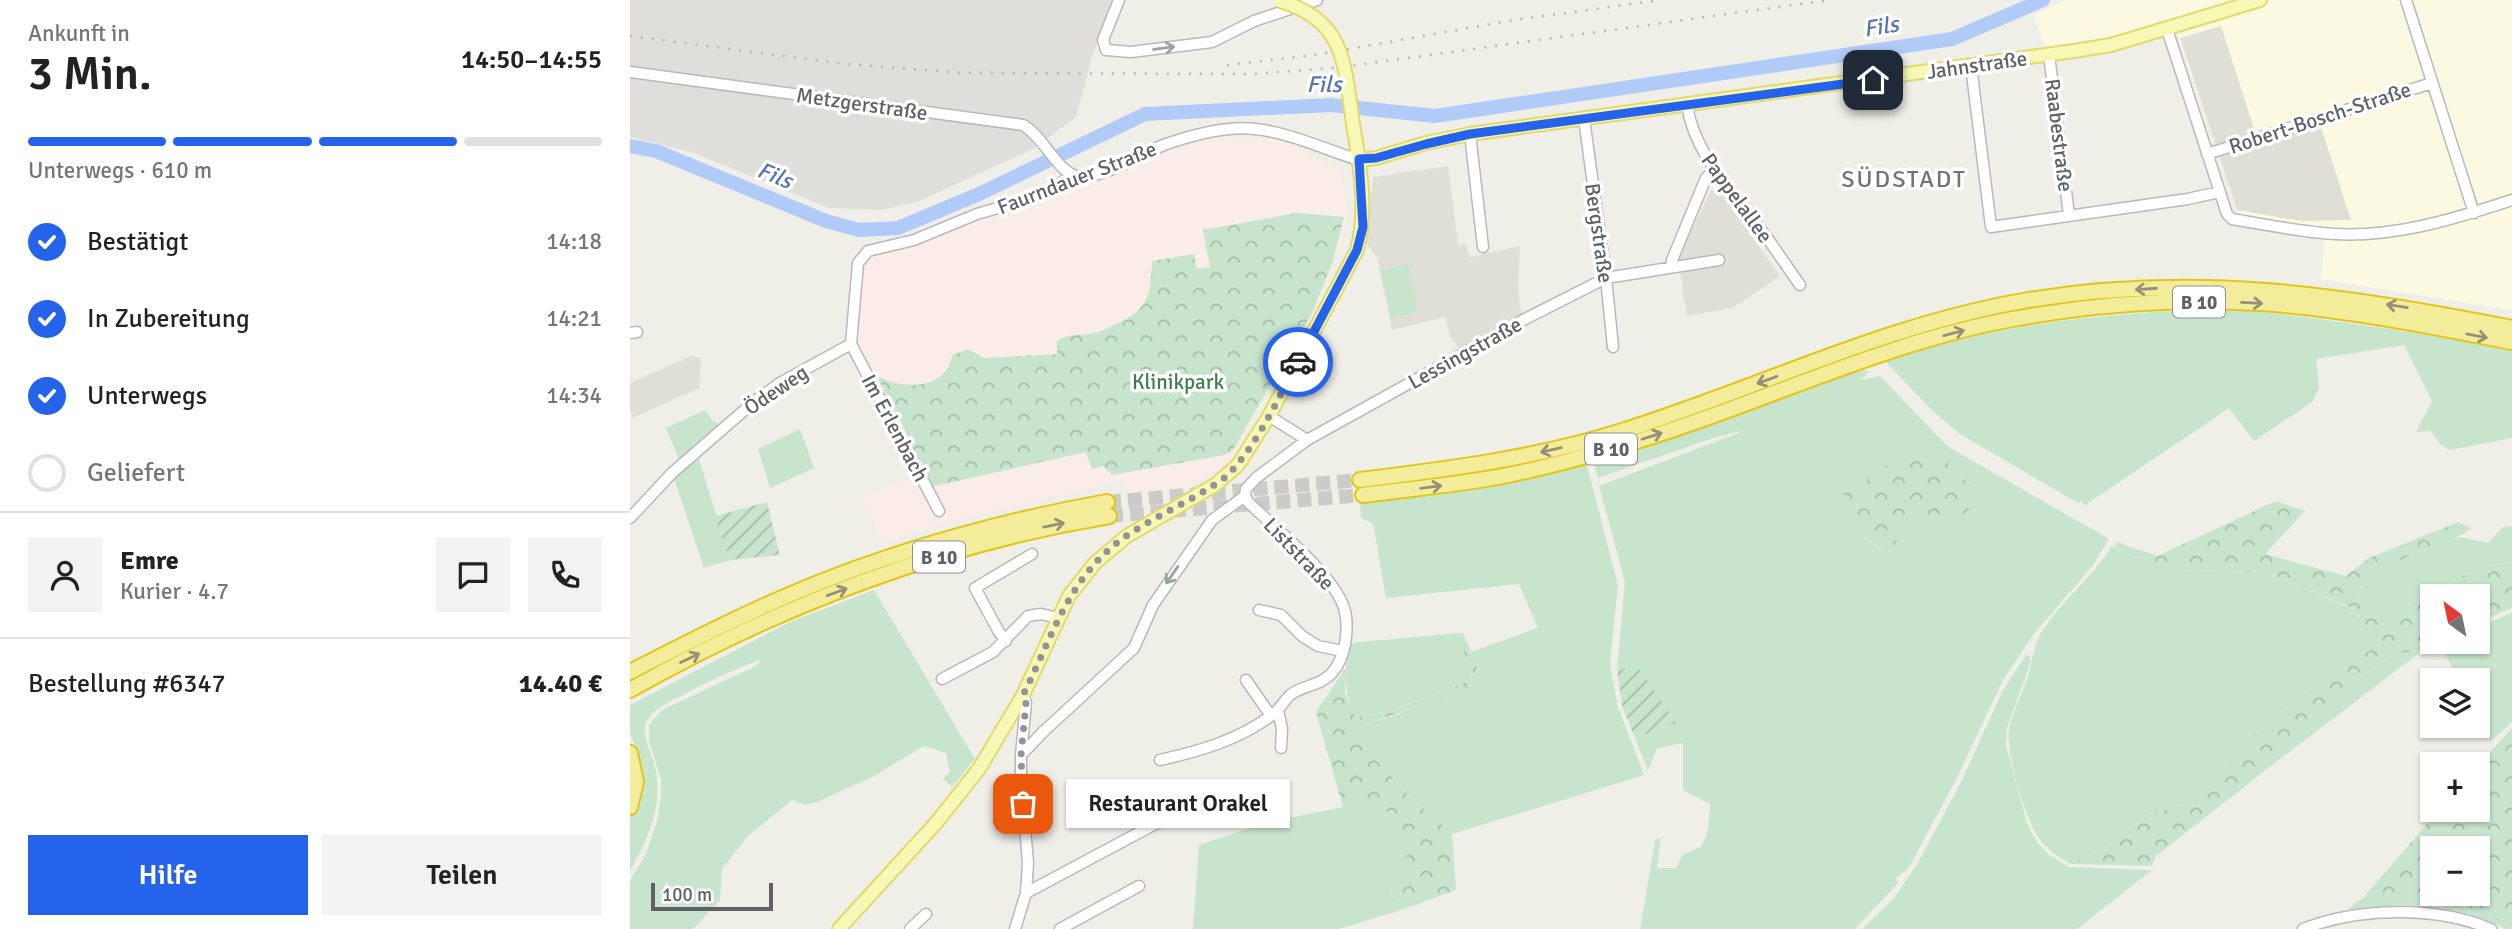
<!DOCTYPE html>
<html lang="de">
<meta charset="utf-8">
<style>
body{margin:0;font-family:Signika,sans-serif;background:#f2f2f2;color:#222;height:100vh;display:flex;flex-direction:column;font-size:26px;white-space:nowrap}
*{box-sizing:border-box;margin:0}
p{font-size:23px;color:#767676}
.icon{flex:none;width:38px;height:38px;fill:none;stroke:currentColor;stroke-width:2;stroke-linecap:round;stroke-linejoin:round}
.map{position:relative;flex:1;overflow:hidden}
.details{display:flex;flex-direction:column;background:#fff;width:630px}
.details>*{flex:none}
.needle{width:46px;rotate:327deg}
.controls{position:absolute;left:1790px;top:584px;display:grid;gap:14px}
.controls a{display:grid;place-items:center;width:70px;height:70px;border-radius:0px;background:#fff;box-shadow:0 2px 5px #0004;font-size:35px}
.scale{position:absolute;left:21px;bottom:18px;width:122px;box-sizing:border-box;padding-left:7px;border:4px solid #5f6166;border-top:0;font-size:19px;line-height:24px;white-space:nowrap;color:#5f6166;-webkit-text-stroke:5px #fff;paint-order:stroke}
.pin{position:absolute;display:grid;place-items:center;width:60px;height:60px;color:#fff;margin:-30px;border-radius:14px;box-shadow:0 4px 10px #0006}
.courier{position:absolute;display:grid;place-items:center;width:70px;height:70px;margin:-35px;border:5px solid #2563eb;border-radius:50%;background:#fff;color:#222;box-shadow:0 2px 9px #0007}
.bubble{position:absolute;height:49px;border-radius:0px;background:#fff;box-shadow:0 2px 5px #0004;font-size:23px;font-weight:600;line-height:49px;text-align:center}
.headline em{font-style:normal;font-weight:600}
.headline div{display:flex;flex-direction:column-reverse}
.headline{display:flex;align-items:center;justify-content:space-between;height:119px;padding:0 28px}
h1{font-size:46px;font-weight:600;line-height:52px}
.bar{display:grid;grid-template-columns:repeat(4,1fr);gap:10px 7px;align-content:center;height:84px;padding:0 28px}
.bar i{height:9px;border-radius:5px;background:#e0e0e0}
.bar .selected{background:#2563eb}
.bar p{grid-column:span 4}
.line{display:flex;align-items:center;gap:18px;padding:0 28px;border-top:2px solid #e0e0e0}
.line div{flex:1}
.round{display:grid;place-items:center;flex:none;width:74px;height:74px;border-radius:0px;background:#f2f2f2}
ol{padding:0 28px;list-style:none}
li{display:flex;align-items:center;gap:21px;height:77px}
li p{margin-inline-start:auto}
li .icon{padding:7px;border-radius:50%;background:#2563eb;color:#fff;stroke-width:4}
li:last-child{color:#767676}
li i{width:38px;height:38px;border:4px solid #e0e0e0;border-radius:50%}
.primary-button{display:flex;gap:14px;margin-top:auto;padding:14px 28px}
.primary-button a{flex:1;height:80px;border-radius:0px;background:#2563eb;color:#fff;font-size:28px;font-weight:600;line-height:80px;text-align:center}
.primary-button a+a{background:#f2f2f2;color:#222}
main{display:flex;flex:1;min-height:0}
.map>svg:first-child{display:block}
.commercial{fill:#fbfae1}
.industrial{fill:#dfdeda}
.education{fill:#dfdfd6}
.medical{fill:#faece7}
.grass{fill:#c7e4cc;fill-rule:evenodd}
.forest{fill:url(#forest-crowns);fill-rule:evenodd}
.garden{fill:url(#garden-furrows)}
.lines{fill:none;stroke-linecap:round;stroke-linejoin:round}
.river{stroke:#b0cbf7;stroke-width:14}
.highway-tunnel{stroke:#cbccc8;stroke-width:14;stroke-dasharray:14 7;stroke-linecap:butt}
.minor-casing{stroke:#b8b8bd;stroke-width:13}
.major-casing{stroke:#e4d96c;stroke-width:16}
.highway-casing{stroke:#e1c617;stroke-width:18}
.minor{stroke:#fff;stroke-width:10}
.major{stroke:#f6f8b5;stroke-width:12}
.highway{stroke:#f3ed9b;stroke-width:14}
.rail{stroke:#b5b5b6;stroke-width:2.5;stroke-dasharray:2 9;stroke-linecap:butt}
.major-bridge-casing{stroke:#e4d96c;stroke-width:16;stroke-linecap:butt}
.major-bridge{stroke:#f6f8b5;stroke-width:12}
.oneway{stroke:#9fa0a3}
.oneway2{stroke:#939279}
.done{stroke:#919394;stroke-width:7;stroke-dasharray:0 12.6}
.route{stroke:#2563eb;stroke-width:9}
.labels{text-anchor:middle;stroke-width:7;stroke-linejoin:round;paint-order:stroke}
.shield{fill:#fff;stroke:#8f9094;stroke-width:2}
.shield-label{font-size:19px;font-weight:bold;fill:#5f6166}
.street-label{font-size:21px;fill:#5f6166;stroke:#fff}
.park-label{font-size:21px;fill:#3d7f4c;stroke:#fff}
.water-label{font-size:23px;font-style:italic;fill:#5473b9;stroke:#fff}
.quarter-label{font-size:24px;letter-spacing:2px;fill:#707378;stroke:#fff}
</style>
<main>
<section class="details">
<div class="headline"><div><h1>3 Min.</h1><p>Ankunft in</p></div><em>14:50–14:55</em></div>
<div class="bar"><i class="selected"></i><i class="selected"></i><i class="selected"></i><i></i><p>Unterwegs · 610 m</p></div>
<ol>
<li><svg class="icon" aria-label="check" viewBox="0 0 24 24"><path d="M5 12l5 5 9-10"/></svg>Bestätigt<p>14:18</p></li>
<li><svg class="icon" aria-label="check" viewBox="0 0 24 24"><path d="M5 12l5 5 9-10"/></svg>In Zubereitung<p>14:21</p></li>
<li><svg class="icon" aria-label="check" viewBox="0 0 24 24"><path d="M5 12l5 5 9-10"/></svg>Unterwegs<p>14:34</p></li>
<li><i></i>Geliefert</li>
</ol>
<div class="line" style="height:126px"><a class="round"><svg class="icon" aria-label="person" viewBox="0 0 24 24"><circle cx="12" cy="8" r="4"/><path d="M4 21q1-7 8-7t8 7"/></svg></a><div><b>Emre</b><p>Kurier · 4.7</p></div><a class="round"><svg class="icon" aria-label="chat" viewBox="0 0 24 24"><path d="M4 5h16v11H9l-5 4z"/></svg></a><a class="round"><svg class="icon" aria-label="phone" viewBox="0 0 24 24"><path d="M5 4h4l2 5-3 2q2 4 5 5l2-3 5 2v4C11 20 4 13 5 4z"/></svg></a></div>
<div class="line" style="height:91px"><div>Bestellung #6347</div><b>14.40 €</b></div>
<div class="primary-button"><a>Hilfe</a><a>Teilen</a></div>
</section>
<div class="map">
<svg width="1882" height="929" viewBox="0 0 1882 929">
<defs>
<pattern id="forest-crowns" width="20" height="18" patternUnits="userSpaceOnUse" patternTransform="scale(1.75)"><rect width="20" height="18" fill="#c7e4cc"/><path d="M2 6a3 3 0 1 1 6 0M12 15a3 3 0 1 1 6 0" fill="none" stroke="#a5bca9"/></pattern>
<pattern id="garden-furrows" width="10" height="10" patternUnits="userSpaceOnUse" patternTransform="scale(1.75)"><rect width="10" height="10" fill="#c7e4cc"/><path d="M-1 1l2-2M0 10L10 0M9 11l2-2" fill="none" stroke="#a5bca9"/></pattern>
</defs>
<rect width="100%" height="100%" fill="#efefe8"/>
<path class="commercial" d="M1436,0H1882V310L1691,279L1695,237L1611,223L1545,26L1418,52L1403,15Z"/>
<path class="industrial" d="M0,0H484L462,57L446,117L403,149L289,201L252,210L199,208L64,153L0,137Z"/>
<path class="education" d="M1591,26L1627,138L1689,121L1721,220L1672,221L1607,210L1550,38Z
M818,166L828,245L836,244L840,257L890,246L888,286L890,309L895,319L833,354L820,336L815,317L762,330L747,257L736,243L743,177Z
M1081,190L1090,191L1150,276L1103,308L1057,316L1048,259Z
M61,356L71,358L69,388L3,418L0,410V383Z"/>
<path class="medical" d="M603,137L650,139L711,171L717,211L712,242L683,312L610,440L592,465L579,476L523,506L500,493L490,481L312,524L252,543L232,497L291,473L223,342L226,248L275,240L557,146Z"/>
<path class="grass" d="M778,264L788,312L761,318L751,270Z
M1596,309C1692,317 1787,332 1882,351V438L1819,450L1810,444L1801,431L1786,432L1802,401L1774,345L1686,359L1689,388L1682,402L1624,441L1599,408L1454,506L1452,500L1448,503L1328,433L1299,407L1255,361C1365,324 1480,312 1596,309Z
M1225,370L1240,371L1230,380L1250,376L1317,446L1479,539L1463,565L1403,635L1373,680L1326,780L1278,869L1266,878L1268,883L1225,929H1010L1025,840L1031,838L1027,868H1046L1053,854L1071,847C1079,832 1079,821 1080,804L1053,790V743L1027,748L1018,771L1005,738L1047,723L1007,666L987,670L995,582L969,486L1119,429L1080,439L968,478L963,460L1064,431ZM1249,474L1327,477L1346,483L1277,526L1258,554C1224,535 1225,525 1214,490Z
M75,410L83,421L92,426L49,460L36,428Z
M170,429L184,468L140,488L128,449Z
M68,456L100,560L74,568L44,478Z
M956,462L988,585L980,664L988,707L1014,775L822,834L778,795L736,748L728,727L766,715L852,679L841,652L908,628L889,584L756,598L744,528L742,523L731,518L730,502L808,494L873,483Z
M1882,526V562L1848,568L1794,597L1745,618L1729,597L1730,589L1748,572L1786,553L1830,537L1858,543L1873,527Z
M1482,546L1490,552L1551,570L1632,572L1649,577L1723,610L1753,643L1684,686L1610,746L1560,803L1513,816L1485,842L1440,864C1429,857 1419,851 1411,841C1396,824 1375,751 1379,729C1382,712 1392,695 1397,679C1402,665 1404,645 1411,633C1432,600 1462,578 1482,546Z
M244,590L345,759L322,787L313,779L320,772L316,753L294,746L242,777L187,802L175,805L162,800L118,836L92,869L90,900L63,929H0V881L16,854L27,821L31,797V780L19,740V725L32,710L128,665L130,660C112,665 36,701 23,713C19,716 16,721 15,727C13,738 21,752 24,763C35,803 19,837 0,871V816L10,798L13,781L12,764L0,733V705L160,622Z
M1882,613V722L1860,742L1848,718V681H1829L1814,652L1827,642H1848V627Z
M828,633L842,677L834,683L765,710L725,718C713,688 713,674 721,643Z
M1793,650L1646,762L1731,677L1764,654Z
M1396,655H1399L1401,661L1377,728L1376,745L1397,824L1407,842L1419,855L1439,867L1522,870L1447,929H1232L1264,898L1288,863L1331,782L1372,692Z
M751,803L779,844L774,870L760,893L777,908L709,929H563L569,845L639,822L713,807Z
M1766,894C1798,896 1859,907 1882,929H1876L1855,919L1821,910L1799,907L1773,905L1718,909L1734,897Z"/>
<path class="forest" d="M666,213L714,217L702,264L682,313L603,450L594,455L482,475L473,466L462,469L456,452L301,487L273,426L246,375C270,390 317,391 322,355L338,349L354,358L427,354V341C439,333 452,336 465,333C472,331 479,327 486,324C519,310 521,294 522,261L564,254L566,269L580,267L573,230Z
M1266,455L1314,457L1327,477L1346,483L1351,498L1329,518L1301,513L1277,526L1258,554C1239,543 1226,530 1213,513L1214,490L1248,474Z
M1646,501L1675,511L1635,554L1716,576L1739,558L1828,522L1841,528C1825,542 1805,545 1786,553C1765,562 1747,573 1730,588L1729,597L1745,618L1794,597L1848,568L1882,562V608L1848,623V597H1802V642H1827L1814,652L1803,644L1793,650L1764,654L1731,677L1646,762L1526,856L1522,866L1440,864L1485,842L1513,816L1560,803L1610,746L1684,686L1752,643L1723,609L1649,577L1631,572L1551,570L1490,552L1485,547L1486,542L1527,556Z
M828,633H833L852,679L846,686L728,727L736,748L778,795L822,834L826,890L777,908L760,893L774,870L778,844L751,803L713,807L686,712L715,669V693L725,718L765,710L834,683L842,677Z
M1882,728V928C1838,900 1785,893 1734,897L1809,810H1848V765ZM1802,849H1848V894H1802Z"/>
<path class="garden" d="M137,502L150,555L100,560L85,516Z
M1007,666L1047,723L1005,738L992,706L987,670Z"/>
<g class="lines">
<path class="river" d="M0,146L26,151L196,221L229,230L268,228L349,194L515,114L701,105L805,116L1322,39L1413,0"/>
<path class="highway-tunnel" d="M477,502L730,480
M479,516L733,495"/>
<defs>
<path id="minor" d="M489,0L473,40L476,50L501,52L582,42L624,21L687,0
M1776,0L1844,213
M1537,29L1597,214L1602,219C1632,224 1662,230 1692,233C1757,240 1822,220 1882,200
M1419,55L1439,215
M1341,66L1361,227L1558,199L1589,192
M0,72L393,125C413,136 426,170 446,176C466,183 516,151 536,144C557,137 577,131 599,129C643,124 687,147 729,160
M1057,106C1066,158 1103,190 1132,231C1145,248 1157,267 1170,285
M954,119L976,278L983,347
M840,134L853,247
M1577,154L1802,83
M1041,267L1042,260L1076,178L1084,170
M0,333L7,332
M639,416L677,440
M309,511L221,344L228,263L238,251L284,240L347,214L415,194L442,175
M0,518L42,473L125,401L150,383L221,344
M629,610L651,615L672,636L688,646L713,651
M376,641L369,632L345,588L402,554
M312,679L363,652L398,616L411,614L428,618
M616,680L641,716
M648,710L652,729L651,748
M391,755L413,732L504,648L523,605L582,520L615,496L616,489L626,478L677,440L895,319L976,278L1089,260
M530,760C570,751 609,740 642,715C650,709 654,701 660,695C673,685 690,686 702,673C709,665 713,655 715,644C717,632 718,620 714,608C703,574 645,528 618,502L615,496
M396,893L527,823L558,811
M280,929L296,914
M385,929L396,893L398,863L391,781V755L396,703L393,695
M430,929L509,886
M1673,929C1728,907 1806,906 1861,929"/>
<path id="major" d="M729,160L746,158L796,143L840,134L1444,51L1481,45L1630,0
M209,929L306,823L349,769L393,695L439,596L465,563L497,536L585,485L608,465L639,416L727,250C738,209 730,166 723,124"/>
<path id="highway" d="M730,480C819,469 907,458 992,431C1126,389 1254,325 1393,301C1563,272 1716,295 1882,328
M733,495C778,489 824,485 868,477C934,464 999,445 1062,423C1168,386 1272,339 1383,319C1464,304 1548,298 1630,303C1715,309 1799,326 1882,342
M0,672C60,641 121,610 183,585C278,547 377,520 477,502
M0,690C148,606 312,544 479,516
M0,753L6,782L0,807"/>
</defs>
<use href="#minor" class="minor-casing"/>
<use href="#major" class="major-casing"/>
<use href="#highway" class="highway-casing"/>
<use href="#minor" class="minor"/>
<use href="#major" class="major"/>
<use href="#highway" class="highway"/>
<path class="rail" d="M0,36L216,64L333,73L625,74L713,67L1199,0
M597,65L685,55L884,20L1030,0"/>
<defs>
<path id="major-bridge" d="M650,1C717,21 714,65 723,124"/>
</defs>
<use href="#major-bridge" class="major-bridge-casing"/>
<use href="#major-bridge" class="major-bridge"/>
</g>
<defs><path id="oneway-shaft" d="M-6 0H5M1.5-3L5.5 0L1.5 3" fill="none" stroke-width="1.6" stroke-linecap="round" stroke-linejoin="round" transform="scale(1.75)"/></defs>
<g class="oneway">
<use href="#oneway-shaft" transform="translate(534 48) rotate(-7)"/>
<use href="#oneway-shaft" transform="translate(542 575) rotate(125)"/>
</g>
<g class="oneway2">
<use href="#oneway-shaft" transform="translate(1516 289) rotate(176)"/>
<use href="#oneway-shaft" transform="translate(1622 303) rotate(3)"/>
<use href="#oneway-shaft" transform="translate(1767 306) rotate(-171)"/>
<use href="#oneway-shaft" transform="translate(1324 333) rotate(-15)"/>
<use href="#oneway-shaft" transform="translate(1847 336) rotate(11)"/>
<use href="#oneway-shaft" transform="translate(1137 380) rotate(160)"/>
<use href="#oneway-shaft" transform="translate(1022 436) rotate(-18)"/>
<use href="#oneway-shaft" transform="translate(921 450) rotate(167)"/>
<use href="#oneway-shaft" transform="translate(801 487) rotate(-7)"/>
<use href="#oneway-shaft" transform="translate(424 525) rotate(-12)"/>
<use href="#oneway-shaft" transform="translate(207 592) rotate(-20)"/>
<use href="#oneway-shaft" transform="translate(60 658) rotate(-26)"/>
</g>
<g class="lines">
<path class="done" d="M393,804L391,755L396,703L393,695C423,636 438,577 496,536C529,514 566,499 597,476C628,444 647,400 668,362"/>
<path class="route" d="M668,362L727,250L733,227L729,159L746,158L796,144L840,134L1243,80"/>
</g>
<g class="labels">
<g class="shield">
<rect x="1543" y="286.5" width="52" height="31" rx="5"/>
<rect x="955" y="433.5" width="52" height="31" rx="5"/>
<rect x="283" y="541.5" width="52" height="31" rx="5"/>
</g>
<g class="shield-label">
<text x="1569" y="309">B 10</text>
<text x="981" y="456">B 10</text>
<text x="309" y="564">B 10</text>
</g>
<g class="street-label">
<text transform="translate(1347 65) rotate(-8)" y="7">Jahnstraße</text>
<text transform="translate(232 104) rotate(8)" y="7">Metzgerstraße</text>
<text transform="translate(1690 118) rotate(-18)" y="7">Robert-Bosch-Straße</text>
<text transform="translate(1429 135) rotate(83)" y="7">Raabestraße</text>
<text transform="translate(447 178) rotate(-21)" y="7">Faurndauer Straße</text>
<text transform="translate(1107 198) rotate(54)" y="7">Pappelallee</text>
<text transform="translate(969 233) rotate(82)" y="7">Bergstraße</text>
<text transform="translate(835 353) rotate(-29)" y="7">Lessingstraße</text>
<text transform="translate(146 390) rotate(-34)" y="7">Ödeweg</text>
<text transform="translate(265 428) rotate(62)" y="7">Im Erlenbach</text>
<text transform="translate(669 554) rotate(46)" y="7">Liststraße</text>
</g>
<g class="park-label">
<text x="548" y="389">Klinikpark</text>
</g>
<g class="water-label">
<text transform="translate(1251 26) rotate(-9)" y="8">Fils</text>
<text x="694" y="92">Fils</text>
<text transform="translate(145 175) rotate(22)" y="8">Fils</text>
</g>
<g class="quarter-label">
<text x="1274" y="187">SÜDSTADT</text>
</g>
</g>
</svg>
<div class="controls">
<a><svg class="needle" viewBox="-14 -14 28 28"><path d="M0-13l5 13h-10z" fill="#e53935"/><path d="M0 13l5-13h-10z" fill="#767676"/></svg></a>
<a><svg class="icon" aria-label="layers" viewBox="0 0 24 24"><path d="M12 4l9 5-9 5-9-5zM3 14l9 5 9-5"/></svg></a>
<a>+</a>
<a>−</a>
</div>
<div class="scale">100 m</div>
<div class="pin" style="left:393px;top:804px;background:#ea580c"><svg class="icon" aria-label="bag" viewBox="0 0 24 24"><path d="M5 8h14l-1 12H6zM9 8a3 3 0 0 1 6 0"/></svg></div>
<div class="pin" style="left:1243px;top:80px;background:#1f2937"><svg class="icon" aria-label="home" viewBox="0 0 24 24"><path d="M3 11l9-7 9 7M6 9v11h12V9"/></svg></div>
<div class="courier" style="left:668px;top:362px"><svg class="icon" aria-label="car" viewBox="0 0 24 24"><path d="M5 17H2v-5l4-1 3-4h7l3 4 3 1v5h-3M9 17h6M6 11h13"/><circle cx="7" cy="17" r="2"/><circle cx="17" cy="17" r="2"/></svg></div>
<div class="bubble" style="left:436px;top:779px;width:224px">Restaurant Orakel</div>
</div>
</main>
